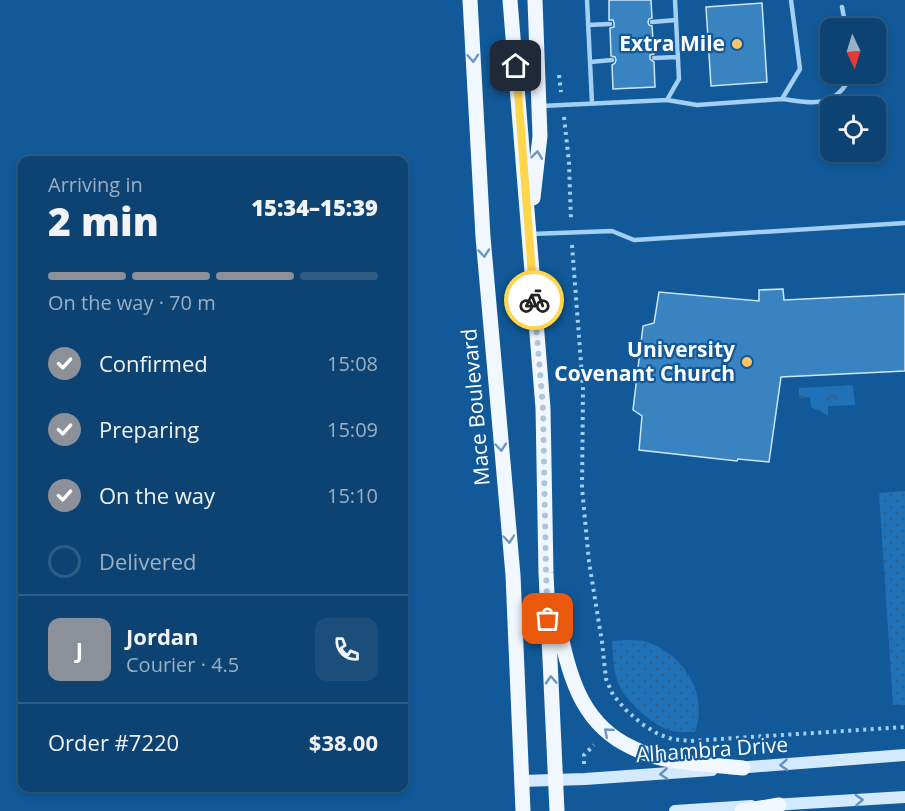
<!DOCTYPE html>
<meta charset="utf-8">
<style>
body{margin:0;font-family:"Open Sans",sans-serif;background:#1b4e7b;color:#f1f3f6;height:100vh;display:flex;flex-direction:column;font-size:22px;white-space:nowrap}
*{box-sizing:border-box;margin:0}
p{font-size:20px;color:#9ab0c4}
.icon{flex:none;width:33px;height:33px;fill:none;stroke:currentColor;stroke-width:2;stroke-linecap:round;stroke-linejoin:round}
.map{position:relative;flex:1;overflow:hidden}
.panel{position:absolute;left:18px;top:156px;width:390px;height:636px;display:flex;flex-direction:column;background:#0d4373;border-radius:12px;box-shadow:0 3px 9px #0003,0 0 0 2px #2d5c85}
.panel>*{flex:none}
.needle{width:39px;rotate:176deg}
.tools{position:absolute;left:820px;top:18px;display:grid;gap:12px}
.tools a{display:grid;place-items:center;width:66px;height:66px;border-radius:12px;background:#0d4373;box-shadow:0 3px 9px #0003,0 0 0 2px #2d5c85;font-size:30px}
.pin{position:absolute;display:grid;place-items:center;width:51px;height:51px;color:#fff;margin:-26px;border-radius:12px;box-shadow:0 3px 9px #0006}
.courier{position:absolute;display:grid;place-items:center;width:60px;height:60px;margin:-30px;border:4px solid #ffd54a;border-radius:50%;background:#fff;color:#222;box-shadow:0 2px 8px #0007}
.headline em{font-style:normal;font-weight:800}
.headline div{display:flex;flex-direction:column-reverse}
.headline{display:flex;align-items:center;justify-content:space-between;height:102px;padding:0 30px}
h1{font-size:39px;font-weight:800;line-height:45px}
.bar{display:grid;grid-template-columns:repeat(4,1fr);gap:9px 6px;align-content:center;height:72px;padding:0 30px}
.bar i{height:8px;border-radius:4px;background:#2d5c85}
.bar .active{background:#8c9099}
.bar p{grid-column:span 4}
.line{display:flex;align-items:center;gap:15px;padding:0 30px;border-top:2px solid #2d5c85}
.line div{flex:1}
.round{display:grid;place-items:center;flex:none;width:63px;height:63px;border-radius:12px;background:#1b4e7b}
ol{padding:0 30px;list-style:none}
li{display:flex;align-items:center;gap:18px;height:66px}
li p{margin-inline-start:auto}
li .icon{padding:6px;border-radius:50%;background:#8c9099;color:#fff;stroke-width:4}
li:last-child{color:#9ab0c4}
li i{width:33px;height:33px;border:3px solid #2d5c85;border-radius:50%}
.map>svg:first-child{display:block}
.grass{fill:url(#grass-dots)}
.forest{fill:url(#forest-crowns)}
.building{fill:#3983c1;stroke:#cbe7fe;stroke-width:1.5}
.lines{fill:none;stroke-linecap:round;stroke-linejoin:round}
.path{stroke:#a3cff4;stroke-width:4;stroke-dasharray:3 4.5;stroke-linecap:butt}
.lane{stroke:#a3cff4;stroke-width:4.5}
.secondary{stroke:#d3e9fd;stroke-width:12}
.primary{stroke:#f0f7ff;stroke-width:15}
.oneway{stroke:#6a98c2}
.oneway2{stroke:#5f93c1}
.done{stroke:#acc5db;stroke-width:6;stroke-dasharray:0 10.8}
.route{stroke:#ffd54a;stroke-width:8}
.poi-dot{fill:#ffc466;stroke:#115999;stroke-width:2}
.labels{text-anchor:middle;stroke-width:4.5;stroke-linejoin:round;paint-order:stroke}
.poi-label{font-size:21px;font-weight:bold;fill:#fff;stroke:#115999;text-anchor:end}
.street-label{font-size:21px;fill:#fff;stroke:#115999}
</style>
<div class="map">
<svg width="905" height="811" viewBox="0 0 905 811">
<defs>
<pattern id="grass-dots" width="8" height="8" patternUnits="userSpaceOnUse" patternTransform="scale(1.5)"><rect width="8" height="8" fill="#1f72b7"/><path d="M2 2h.1M6 6h.1" fill="none" stroke="#385d7c" stroke-width="1.8" stroke-linecap="round"/></pattern>
<pattern id="forest-crowns" width="20" height="18" patternUnits="userSpaceOnUse" patternTransform="scale(1.5)"><rect width="20" height="18" fill="#1f72b7"/><path d="M2 6a3 3 0 1 1 6 0M12 15a3 3 0 1 1 6 0" fill="none" stroke="#385d7c"/></pattern>
</defs>
<rect width="100%" height="100%" fill="#115999"/>
<path class="grass" d="M905,491V705H893L879,493Z
M626,640C632,640 639,640 644,641C683,653 709,693 695,732C686,732 676,733 668,730C651,723 627,702 620,687C613,673 613,656 612,641Z"/>
<path class="forest" d="M853,385L855,405L828,406V416L811,407L810,397L799,398V388Z"/>
<path class="building" d="M609,0H651L652,18L649,19L648,22L649,25L652,26L654,54L650,55V59L654,62L655,87L613,89L612,65L615,63L616,60L615,57L611,56L610,28L614,27V23L613,20H609Z
M762,3L767,82L711,86L706,7Z
M783,289L784,300L905,294V371L781,377L769,462L738,459L737,461L639,450L642,416L633,410L643,326L654,323L659,292L759,301V290Z"/>
<g class="lines">
<path class="path" d="M559,75L561,92
M564,117L569,163L571,220
M572,245L583,389L582,488L589,562L602,642L606,679L613,695L626,710L642,724L658,734L672,739L690,741L905,727
M584,764V755L594,745"/>
<path class="lane" d="M587,0L592,103
M842,7L846,28
M652,22L676,20
M588,25L610,24
M654,58L677,57
M590,62L612,60
M782,99C793,100 805,103 816,102C832,102 847,89 850,74
M667,100L697,105L782,99L800,69L791,0
M541,106L667,100L679,79L675,0
M531,234L612,231L634,240L905,223"/>
<path class="secondary" d="M736,768L905,755
M521,781L585,779L712,770
M772,805L905,797
M675,811L751,806"/>
<path class="primary" d="M470,0L483,237L513,575L523,811
M510,0L543,408L546,573L557,811
M533,198L540,136L535,0
M555,609C567,662 574,716 625,744C638,751 650,756 664,759C690,764 717,765 743,768
M742,811L779,805"/>
</g>
<defs><path id="oneway-chevron" d="M-2-3.5L2.5 0L-2 3.5" fill="none" stroke-width="1.6" stroke-linecap="round" stroke-linejoin="round" transform="scale(1.5)"/></defs>
<g class="oneway">
<use href="#oneway-chevron" transform="translate(473 58) rotate(87)"/>
<use href="#oneway-chevron" transform="translate(537 155) rotate(-83)"/>
<use href="#oneway-chevron" transform="translate(484 253) rotate(85)"/>
<use href="#oneway-chevron" transform="translate(501 447) rotate(85)"/>
<use href="#oneway-chevron" transform="translate(509 539) rotate(85)"/>
<use href="#oneway-chevron" transform="translate(551 680) rotate(-93)"/>
<use href="#oneway-chevron" transform="translate(608 732) rotate(-139)"/>
</g>
<g class="oneway2">
<use href="#oneway-chevron" transform="translate(784 765) rotate(176)"/>
<use href="#oneway-chevron" transform="translate(664 774) rotate(176)"/>
<use href="#oneway-chevron" transform="translate(859 800) rotate(-3)"/>
</g>
<g class="lines">
<path class="done" d="M534,300L543,408L546,573L548,619"/>
<path class="route" d="M516,66L534,300"/>
</g>
<g class="poi-dot">
<circle cx="737" cy="44" r="6"/>
<circle cx="747" cy="362" r="6"/>
</g>
<g class="labels">
<g class="poi-label">
<text x="725" y="51">Extra Mile</text>
<text x="735" y="357">University<tspan x="735" dy="24">Covenant Church</tspan></text>
</g>
<g class="street-label">
<text transform="translate(476 407) rotate(-95)" y="7">Mace Boulevard</text>
<text transform="translate(712 750) rotate(-4)" y="7">Alhambra Drive</text>
</g>
</g>
</svg>
<div class="tools">
<a><svg class="needle" viewBox="-14 -14 28 28"><path d="M0-13l5 13h-10z" fill="#e53935"/><path d="M0 13l5-13h-10z" fill="#9ab0c4"/></svg></a>
<a><svg class="icon" aria-label="locate" viewBox="0 0 24 24"><circle cx="12" cy="12" r="6"/><path d="M12 2v4M12 18v4M2 12h4M18 12h4"/></svg></a>
</div>
<div class="pin" style="left:548px;top:619px;background:#ea580c"><svg class="icon" aria-label="bag" viewBox="0 0 24 24"><path d="M5 8h14l-1 12H6zM9 8a3 3 0 0 1 6 0"/></svg></div>
<div class="pin" style="left:516px;top:66px;background:#1f2937"><svg class="icon" aria-label="home" viewBox="0 0 24 24"><path d="M3 11l9-7 9 7M6 9v11h12V9"/></svg></div>
<div class="courier" style="left:534px;top:300px"><svg class="icon" aria-label="bike" viewBox="0 0 24 24"><circle cx="6" cy="16" r="4"/><circle cx="18" cy="16" r="4"/><path d="M6 16l4-8h5l3 8M10 8l3 8H6M13 5h3"/></svg></div>
<section class="panel">
<div class="headline"><div><h1>2 min</h1><p>Arriving in</p></div><em>15:34–15:39</em></div>
<div class="bar"><i class="active"></i><i class="active"></i><i class="active"></i><i></i><p>On the way · 70 m</p></div>
<ol>
<li><svg class="icon" aria-label="check" viewBox="0 0 24 24"><path d="M5 12l5 5 9-10"/></svg>Confirmed<p>15:08</p></li>
<li><svg class="icon" aria-label="check" viewBox="0 0 24 24"><path d="M5 12l5 5 9-10"/></svg>Preparing<p>15:09</p></li>
<li><svg class="icon" aria-label="check" viewBox="0 0 24 24"><path d="M5 12l5 5 9-10"/></svg>On the way<p>15:10</p></li>
<li><i></i>Delivered</li>
</ol>
<div class="line" style="height:108px"><b class="round" style="background:#8c9099;color:#fff">J</b><div><b>Jordan</b><p>Courier · 4.5</p></div><a class="round"><svg class="icon" aria-label="phone" viewBox="0 0 24 24"><path d="M5 4h4l2 5-3 2q2 4 5 5l2-3 5 2v4C11 20 4 13 5 4z"/></svg></a></div>
<div class="line" style="height:78px"><div>Order #7220</div><b>$38.00</b></div>
</section>
</div>
